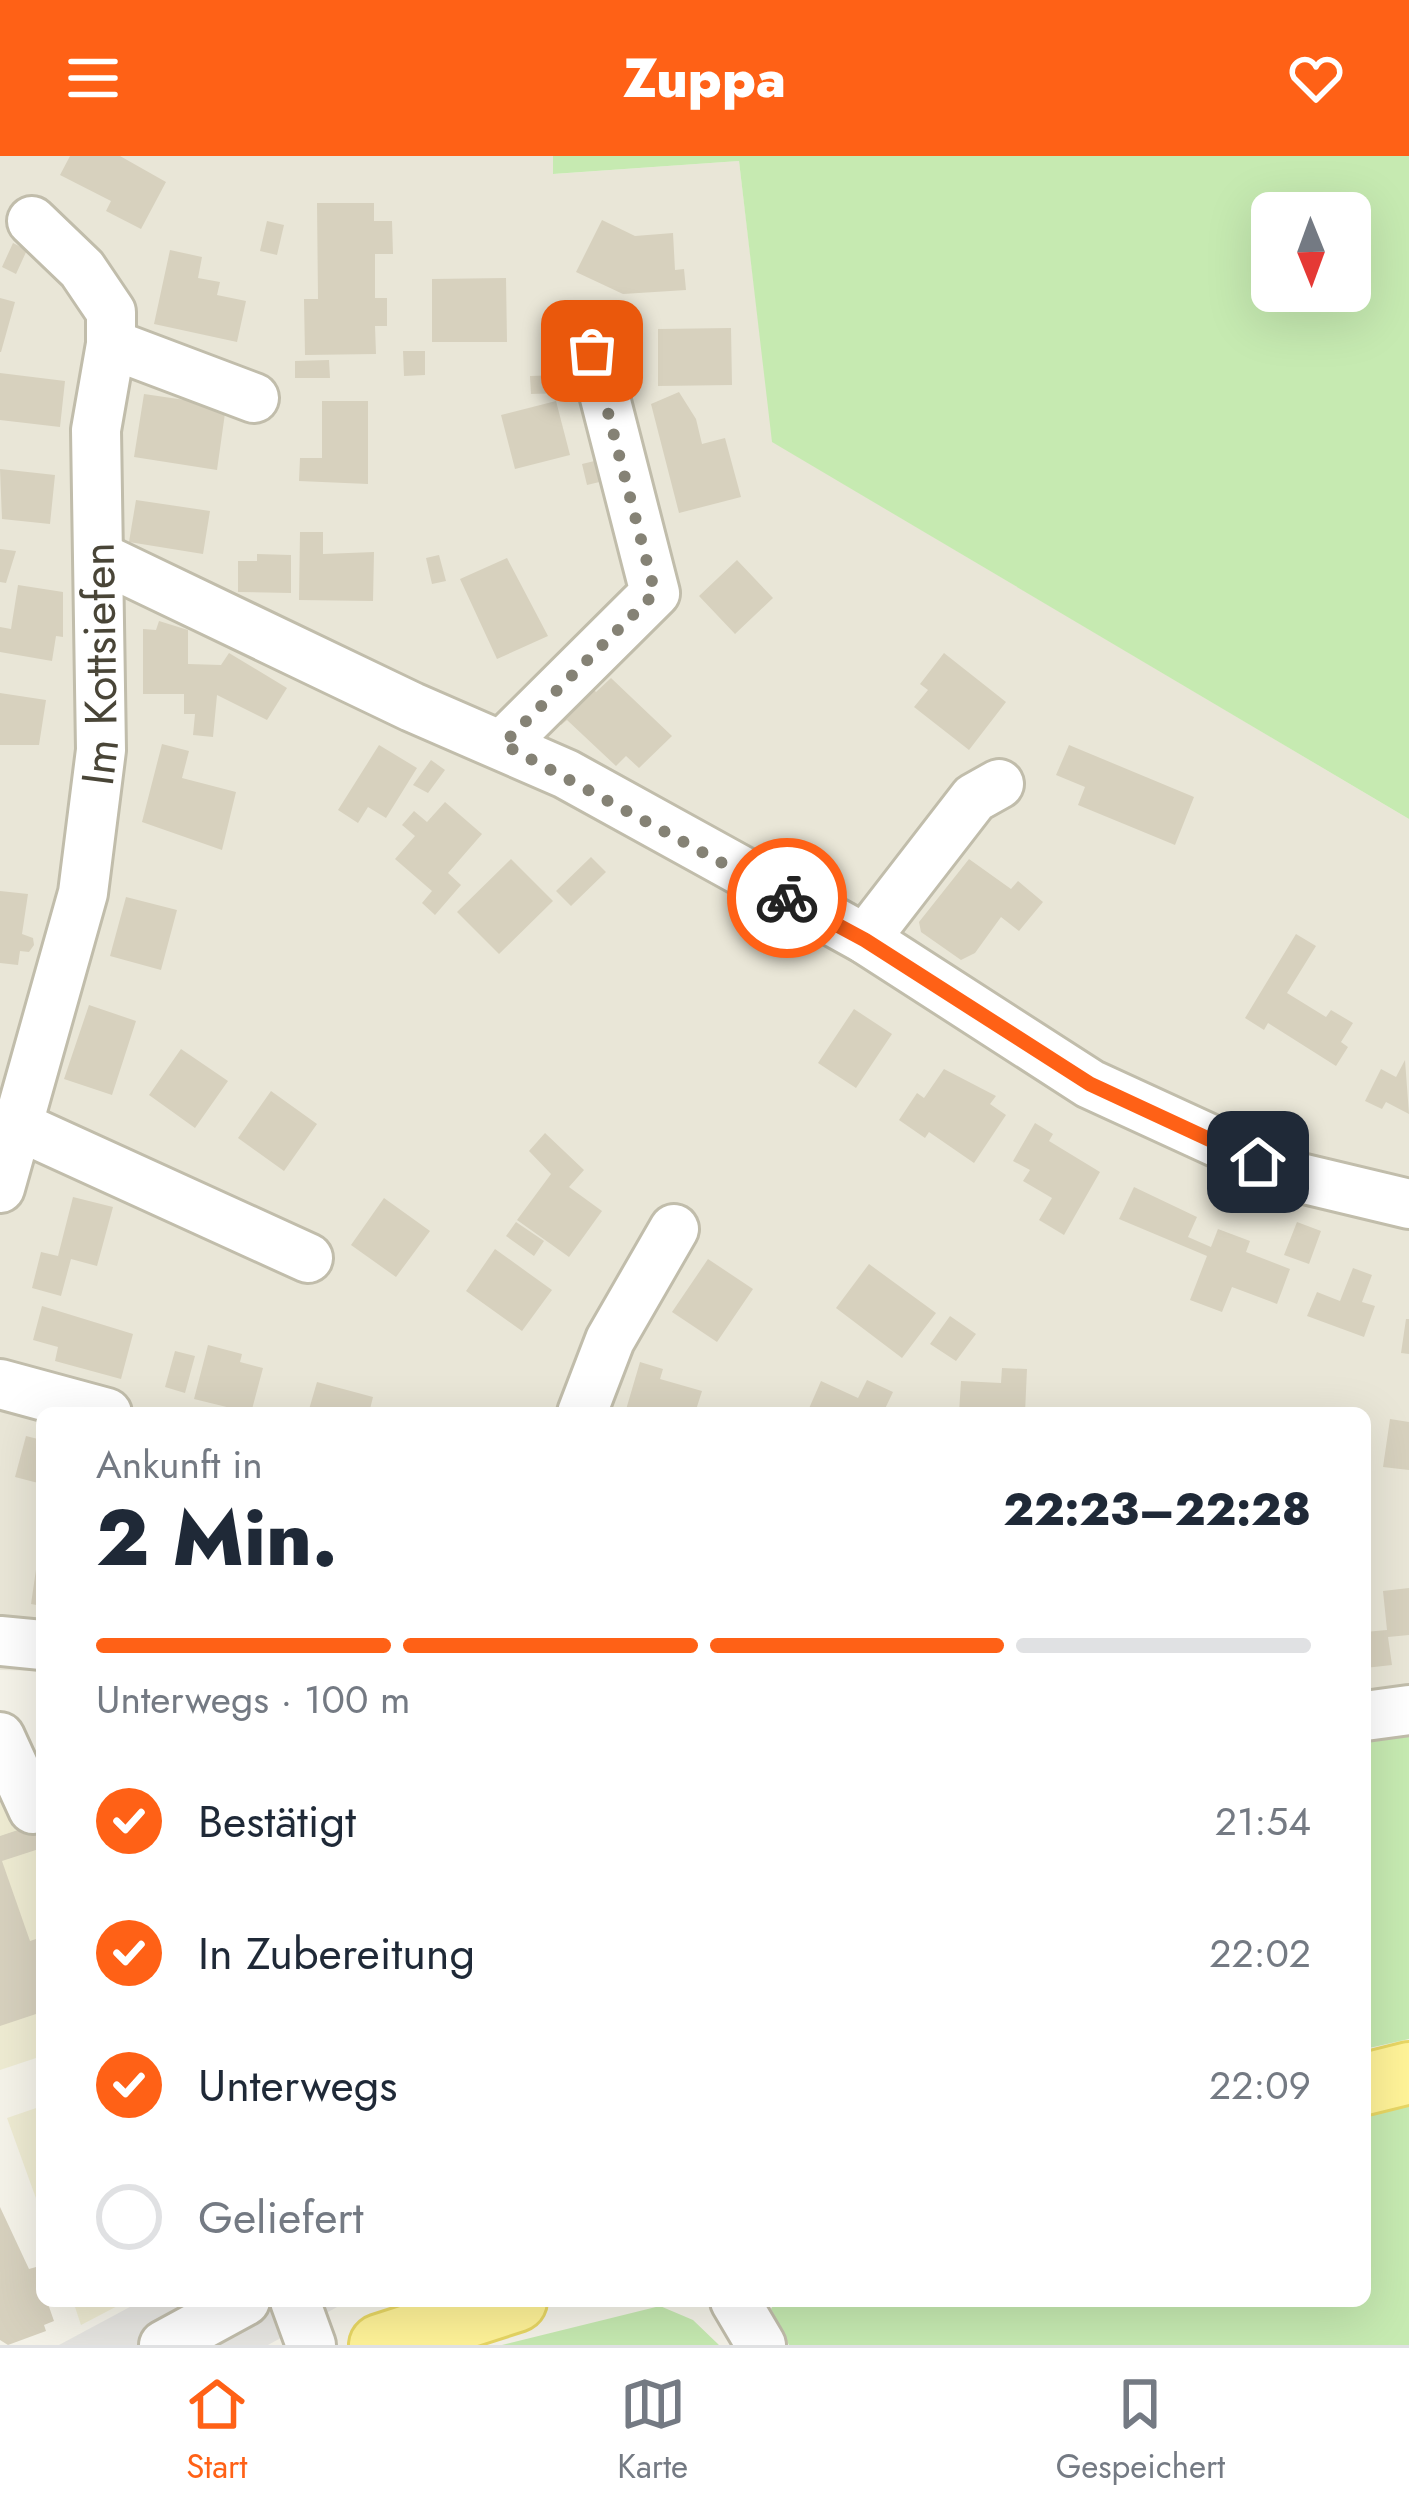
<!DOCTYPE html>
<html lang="de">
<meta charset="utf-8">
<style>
body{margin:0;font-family:Jost,sans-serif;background:#f6f6f7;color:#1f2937;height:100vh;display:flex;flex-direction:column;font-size:45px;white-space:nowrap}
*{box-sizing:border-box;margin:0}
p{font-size:39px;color:#747a83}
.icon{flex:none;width:66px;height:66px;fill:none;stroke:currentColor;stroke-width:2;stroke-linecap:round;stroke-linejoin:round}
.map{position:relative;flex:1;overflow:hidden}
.drawer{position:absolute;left:36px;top:1251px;width:1335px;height:900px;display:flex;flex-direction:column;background:#fff;border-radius:18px;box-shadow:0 12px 48px #0002}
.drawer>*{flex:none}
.needle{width:78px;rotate:179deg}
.fabs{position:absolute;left:1251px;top:36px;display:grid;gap:24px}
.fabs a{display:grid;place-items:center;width:120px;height:120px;border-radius:18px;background:#fff;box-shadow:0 12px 48px #0002;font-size:60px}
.pin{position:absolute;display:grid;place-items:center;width:102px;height:102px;color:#fff;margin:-51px;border-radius:24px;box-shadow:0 6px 18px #0006}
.courier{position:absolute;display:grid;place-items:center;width:120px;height:120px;margin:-60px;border:9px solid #ff6116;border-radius:50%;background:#fff;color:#222;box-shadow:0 3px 15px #0007}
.summary em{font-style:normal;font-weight:800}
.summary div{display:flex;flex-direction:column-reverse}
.summary{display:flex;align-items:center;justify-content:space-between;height:204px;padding:0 60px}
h1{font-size:78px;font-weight:800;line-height:90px}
.bar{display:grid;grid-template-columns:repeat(4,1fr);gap:18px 12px;align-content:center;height:144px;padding:0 60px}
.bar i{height:15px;border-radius:9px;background:#e0e1e3}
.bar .on{background:#ff6116}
.bar p{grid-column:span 4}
ol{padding:0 60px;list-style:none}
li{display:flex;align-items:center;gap:36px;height:132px}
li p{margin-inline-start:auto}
li .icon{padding:12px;border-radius:50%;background:#ff6116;color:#fff;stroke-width:4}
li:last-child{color:#747a83}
li i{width:66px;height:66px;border:6px solid #e0e1e3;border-radius:50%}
header{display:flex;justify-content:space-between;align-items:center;height:156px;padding:0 60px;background:#ff6116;color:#fff;font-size:54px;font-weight:800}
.tab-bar{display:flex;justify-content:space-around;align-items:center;height:168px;border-top:3px solid #e0e1e3;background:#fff;font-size:33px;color:#747a83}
.tab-bar a{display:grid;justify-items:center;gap:6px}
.tab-bar .on{color:#ff6116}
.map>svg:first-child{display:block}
.residential{fill:#e9e6d7}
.education{fill:#eeebd2}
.green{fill:#c6eab1;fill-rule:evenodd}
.parking{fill:#e6e5e1}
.building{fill:#d7d1be}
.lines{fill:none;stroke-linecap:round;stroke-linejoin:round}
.minor-casing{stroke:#c1bdab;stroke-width:54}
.major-casing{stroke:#e8d764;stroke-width:66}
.minor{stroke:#fff;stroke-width:48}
.major{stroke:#fff398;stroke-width:60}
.done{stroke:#858275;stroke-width:12;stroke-dasharray:0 21.6}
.route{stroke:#ff6116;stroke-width:15}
.labels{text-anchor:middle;stroke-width:10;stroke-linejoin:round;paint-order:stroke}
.street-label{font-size:45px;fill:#494537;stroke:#fff}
</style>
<header><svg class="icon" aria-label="menu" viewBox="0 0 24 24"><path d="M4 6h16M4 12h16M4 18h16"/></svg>Zuppa<svg class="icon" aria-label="heart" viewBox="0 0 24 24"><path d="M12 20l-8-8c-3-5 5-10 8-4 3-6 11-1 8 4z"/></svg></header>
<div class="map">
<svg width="1409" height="2189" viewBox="0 0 1409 2189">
<rect width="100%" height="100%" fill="#f5f3e9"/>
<path class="residential" d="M0,0H553L554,18L739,5L773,286L1409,663V1574L1365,1580V1257H42V1515L0,1514Z"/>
<path class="education" d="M0,1595L42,1597V1900L0,1914Z
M42,1950V2059L7,1962Z
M73,2145H127L81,2169Z"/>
<path class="green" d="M553,0H1409V663L772,286L739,5L553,18ZM1350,57V135H1272V57Z
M1409,1574V1883L1365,1893V1580Z
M1409,1944V2189H789L771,2153L776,2145H1365V1955Z
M660,2150L693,2164L719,2189H502Z"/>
<path class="parking" d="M141,2145H348L268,2189H59Z"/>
<path class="building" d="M70,0H120L166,26L141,73L106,55L111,45L60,19Z
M317,47H374V65H392L393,98H375V142H387V170H375L376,198L305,199L304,143H318Z
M602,64L635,80L673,77L675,114L684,113L686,134L623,138L576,116Z
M267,65L284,69L277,99L260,95Z
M13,87L27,94L16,118L2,111Z
M170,94L202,101L198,122L220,126L217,139L246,145L237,186L154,168Z
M506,122L507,186H432V123Z
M0,142L15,146L1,196H0Z
M731,172L732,229L658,230V173Z
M403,195H425V219L404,220Z
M329,204L330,222H295V205Z
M0,217L65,225L60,271L0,264Z
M563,219V237L531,238L530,220Z
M679,236L696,263L702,288L725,282L741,341L679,357L651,248Z
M144,238L226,250L217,314L134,301Z
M322,245H368V328L299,325L300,302H322Z
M556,245L570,299L515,313L501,259Z
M611,301L616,322L587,329L582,308Z
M0,313L55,319L50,368L2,363Z
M136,344L210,355L203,398L129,386Z
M300,376H323V398L374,396L373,445L299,444Z
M0,393L16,395L6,427L0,426Z
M257,398L291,399V437L238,436V405H257Z
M439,399L446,425L432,428L426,402Z
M507,402L548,480L497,503L460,423Z
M737,404L773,442L735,478L699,440Z
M18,429L63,436V481L56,480L52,505L0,496V471L11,473Z
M159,465L188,474V508L221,509L229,497L287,532L267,564L217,539L213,581L193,579L195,558H184V538H143V473L156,474Z
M944,497L1006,546L969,594L914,551L928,534L920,528Z
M611,522L672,580L639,612L626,600L616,610L567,564L561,569L550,558L585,524L596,536Z
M0,537L46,544L39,589H0Z
M162,588L189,595L182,622L236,636L222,694L142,666Z
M379,589L417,612L386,662L368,651L358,667L338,654Z
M1069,589L1194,641L1175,689L1078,649L1085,631L1056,619Z
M431,604L445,614L428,637L413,629Z
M445,646L482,678L448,717L461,729L435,759L422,747L432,735L395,703L415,680L402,669L414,655L427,666Z
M591,701L606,716L571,750L556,735Z
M511,703L553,745L499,798L457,756Z
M969,703L1011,733L1018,725L1043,746L1019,775L1001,761L975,797L961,804L921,776L919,766Z
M0,735L28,738L22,778L33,782L34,789L29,796L20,795L18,809L0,807Z
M126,741L177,754L161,814L110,800Z
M1296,778L1316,790L1287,837L1326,861L1331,854L1353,867L1341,886L1348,891L1336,910L1268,867L1264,874L1245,862Z
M89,849L136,865L112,939L64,923Z
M854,853L892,878L856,932L818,907Z
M181,893L228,925L195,972L149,939Z
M1405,904L1409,958L1386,946L1382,953L1365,945L1381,913L1396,921Z
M944,913L996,940L990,948L1006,959L974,1007L929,976L925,982L899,964L917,937L924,942Z
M271,935L317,968L284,1015L238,982Z
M1035,967L1053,978L1049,985L1100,1016L1064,1079L1039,1064L1052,1042L1023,1025L1030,1014L1013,1005Z
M545,977L584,1014L569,1031L602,1055L569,1101L517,1064L551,1018L529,995Z
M1134,1031L1197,1061L1188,1081L1211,1091L1218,1073L1250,1085L1246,1096L1290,1113L1277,1148L1232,1131L1222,1156L1190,1144L1207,1100L1119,1063Z
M73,1041L113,1051L97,1110L71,1103L61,1140L32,1132L41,1096L58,1100Z
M384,1042L430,1075L396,1121L351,1089Z
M516,1066L544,1085L534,1100L506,1080Z
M1297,1066L1321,1075L1309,1108L1284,1099Z
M495,1093L552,1134L522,1175L466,1135Z
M708,1103L753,1133L717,1186L672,1156Z
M869,1108L936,1157L902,1202L836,1152Z
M1353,1112L1372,1119L1362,1146L1375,1150L1364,1181L1307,1160L1317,1136L1340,1145Z
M42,1150L133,1178L121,1223L55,1205L58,1191L33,1184Z
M950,1160L976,1178L956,1205L930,1188Z
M1406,1163H1409V1198L1401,1197Z
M208,1189L242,1198L240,1206L263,1212L251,1257L194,1243Z
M175,1195L195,1200L185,1237L165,1231Z
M640,1206L663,1213L660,1223L702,1235L695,1257H625Z
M1002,1212L1027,1213L1025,1257H959L961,1225L1001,1227Z
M867,1224L893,1236L883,1257H807L821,1225L858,1242Z
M317,1226L373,1241L369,1257H308Z
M1390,1263L1409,1266V1314L1383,1311Z
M26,1280L42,1284V1328L15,1321Z
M39,1393L42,1394V1450L31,1448Z
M1409,1432V1479L1388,1481L1392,1509L1365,1512V1476L1387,1474L1383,1435Z
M42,1666V1692L2,1705L30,1785L42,1781V1856L0,1870V1680Z
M0,2051L29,2113L36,2111L42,2145H47L54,2165L44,2169L46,2175L8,2189L0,2184Z"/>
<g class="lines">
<defs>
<g id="minor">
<path d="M111,188L254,242"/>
<path d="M99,401L412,551L566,618L865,783L1090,928L1288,1019L1409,1048"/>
<path d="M503,588L655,437L593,195"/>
<path d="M865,783L974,642L999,628"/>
<path d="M14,968L308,1102"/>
<path id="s1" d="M0,1032L83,737L101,594L96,274L111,188V156L82,113L32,65"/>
<path d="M0,1228L107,1257"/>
<path d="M582,1257L610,1184L674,1073"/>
<path d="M0,1485L42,1489"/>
<path d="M1365,1560L1409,1554"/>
<path d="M0,1581L33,1653"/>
<path d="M295,2145L311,2189"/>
<path d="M735,2145L761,2189"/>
<path d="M164,2189L245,2145"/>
</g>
<path id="major" d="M1365,1928L1409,1917
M380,2189L516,2145"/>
</defs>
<use href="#minor" class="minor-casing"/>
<use href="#major" class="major-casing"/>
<use href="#minor" class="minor"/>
<use href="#major" class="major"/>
</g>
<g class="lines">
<path class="done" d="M592,195L655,437L503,588L787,742"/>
<path class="route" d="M787,742L865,784L1090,928L1258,1006"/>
</g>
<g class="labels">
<g class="street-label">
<text dy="16" stroke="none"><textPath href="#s1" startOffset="537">Im Kottsiefen</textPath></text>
</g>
</g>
</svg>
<div class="fabs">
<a><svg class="needle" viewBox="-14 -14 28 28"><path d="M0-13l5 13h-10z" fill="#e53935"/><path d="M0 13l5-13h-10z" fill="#747a83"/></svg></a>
</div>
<div class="pin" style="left:592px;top:195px;background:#ea580c"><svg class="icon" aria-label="bag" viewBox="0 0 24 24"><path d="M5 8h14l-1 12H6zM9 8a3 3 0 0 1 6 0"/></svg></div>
<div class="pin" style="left:1258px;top:1006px;background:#1f2937"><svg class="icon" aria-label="home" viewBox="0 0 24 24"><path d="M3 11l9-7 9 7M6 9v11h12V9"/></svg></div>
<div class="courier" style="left:787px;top:742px"><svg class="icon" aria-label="bike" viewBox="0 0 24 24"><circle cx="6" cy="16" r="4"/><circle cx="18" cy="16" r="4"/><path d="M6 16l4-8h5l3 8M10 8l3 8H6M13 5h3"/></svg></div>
<section class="drawer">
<div class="summary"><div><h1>2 Min.</h1><p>Ankunft in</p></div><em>22:23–22:28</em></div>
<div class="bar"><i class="on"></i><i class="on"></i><i class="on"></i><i></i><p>Unterwegs · 100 m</p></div>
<ol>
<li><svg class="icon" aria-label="check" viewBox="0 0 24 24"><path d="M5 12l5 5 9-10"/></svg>Bestätigt<p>21:54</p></li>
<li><svg class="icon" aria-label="check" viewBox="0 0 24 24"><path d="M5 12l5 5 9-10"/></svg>In Zubereitung<p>22:02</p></li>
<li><svg class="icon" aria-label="check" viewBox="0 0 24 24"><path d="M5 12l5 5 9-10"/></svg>Unterwegs<p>22:09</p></li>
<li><i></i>Geliefert</li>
</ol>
</section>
</div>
<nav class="tab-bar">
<a class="on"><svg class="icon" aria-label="home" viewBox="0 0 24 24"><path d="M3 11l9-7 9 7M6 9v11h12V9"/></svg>Start</a>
<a><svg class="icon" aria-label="map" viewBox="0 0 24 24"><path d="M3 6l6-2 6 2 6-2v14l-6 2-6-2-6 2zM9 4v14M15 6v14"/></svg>Karte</a>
<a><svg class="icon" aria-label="saved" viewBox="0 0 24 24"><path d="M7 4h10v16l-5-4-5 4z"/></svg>Gespeichert</a>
</nav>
